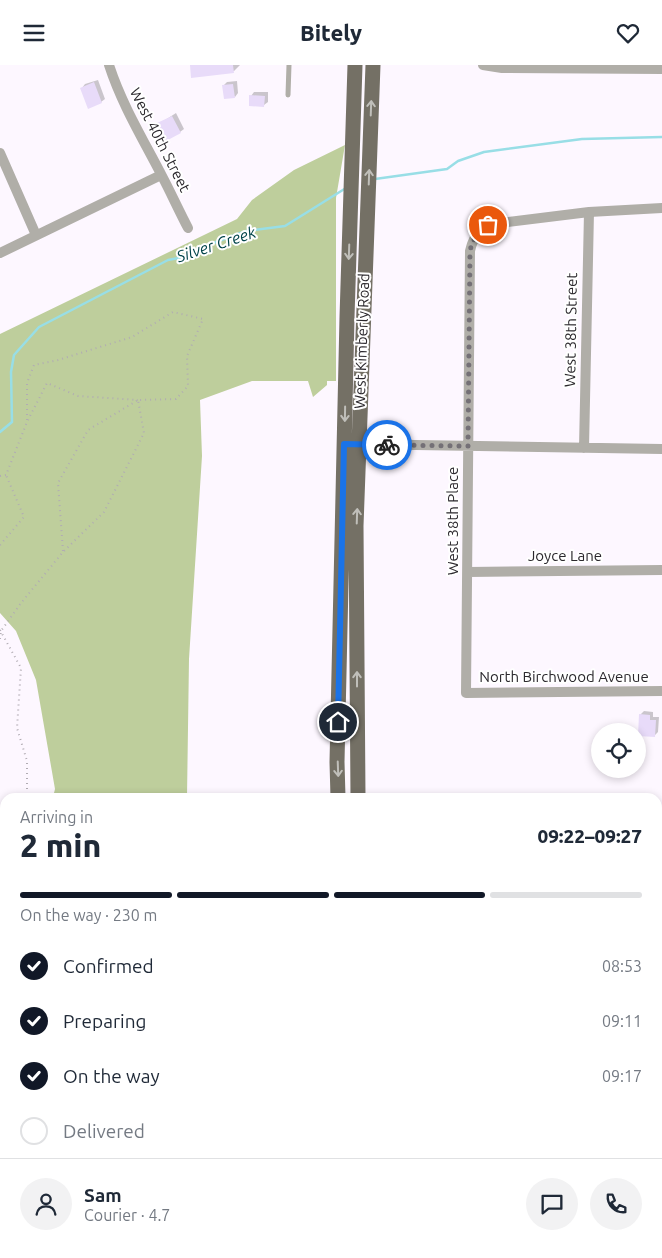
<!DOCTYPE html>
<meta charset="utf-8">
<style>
body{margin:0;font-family:Ubuntu,sans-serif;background:#f2f2f3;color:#1f2937;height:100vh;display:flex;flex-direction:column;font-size:19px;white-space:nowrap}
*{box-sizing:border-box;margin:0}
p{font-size:16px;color:#747a83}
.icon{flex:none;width:28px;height:28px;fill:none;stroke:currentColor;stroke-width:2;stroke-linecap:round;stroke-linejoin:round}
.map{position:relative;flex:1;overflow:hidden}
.side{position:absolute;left:0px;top:728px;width:662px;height:466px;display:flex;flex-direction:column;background:#fff;border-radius:15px 15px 0 0;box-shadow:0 2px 8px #0003}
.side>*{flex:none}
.buttons{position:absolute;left:591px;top:658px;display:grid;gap:10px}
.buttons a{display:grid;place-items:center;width:55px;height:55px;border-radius:50%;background:#fff;box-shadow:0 2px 8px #0003;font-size:25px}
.pin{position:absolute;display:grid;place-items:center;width:42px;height:42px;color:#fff;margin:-21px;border:2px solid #fff;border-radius:50%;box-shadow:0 1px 5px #0007}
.courier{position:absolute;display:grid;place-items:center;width:50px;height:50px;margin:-25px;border:4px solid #1a73e8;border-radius:50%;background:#fff;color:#222;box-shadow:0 1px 6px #0007}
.head em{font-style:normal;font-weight:800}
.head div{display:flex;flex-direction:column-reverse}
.head{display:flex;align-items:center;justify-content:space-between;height:85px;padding:0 20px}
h1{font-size:32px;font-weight:800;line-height:38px}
.bar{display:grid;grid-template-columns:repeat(4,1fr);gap:8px 5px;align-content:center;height:60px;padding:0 20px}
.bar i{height:6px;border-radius:4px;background:#e0e1e3}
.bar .on{background:#111827}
.bar p{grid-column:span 4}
.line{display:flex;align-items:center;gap:12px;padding:0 20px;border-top:1px solid #e0e1e3}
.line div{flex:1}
.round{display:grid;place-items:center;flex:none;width:52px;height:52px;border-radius:26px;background:#f2f2f3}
ol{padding:0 20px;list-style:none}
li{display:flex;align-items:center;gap:15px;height:55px}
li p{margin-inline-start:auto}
li .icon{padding:5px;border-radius:50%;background:#111827;color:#fff;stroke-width:4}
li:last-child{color:#747a83}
li i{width:28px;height:28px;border:2px solid #e0e1e3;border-radius:50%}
header{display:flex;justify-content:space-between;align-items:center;height:65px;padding:0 20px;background:#fff;font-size:22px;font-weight:800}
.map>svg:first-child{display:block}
.commercial{fill:#f3ebfc}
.green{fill:#bece9c}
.shadow{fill:#0003}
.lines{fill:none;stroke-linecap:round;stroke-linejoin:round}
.stream{stroke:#98dee6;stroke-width:2.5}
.building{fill:#e8dbf9}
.path{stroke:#b1acb3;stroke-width:2;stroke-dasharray:1 4;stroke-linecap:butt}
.lane{stroke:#b0aea8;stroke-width:5}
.street{stroke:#b0aea8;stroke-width:10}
.primary{stroke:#747065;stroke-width:15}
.oneway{stroke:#c0bfba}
.done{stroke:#747076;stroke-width:5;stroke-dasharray:0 9}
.route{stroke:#1a73e8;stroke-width:6}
.labels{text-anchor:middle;stroke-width:4;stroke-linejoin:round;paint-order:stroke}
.street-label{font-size:15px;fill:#2b282d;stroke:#fff}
.water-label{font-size:16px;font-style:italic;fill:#004349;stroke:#fff}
</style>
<header><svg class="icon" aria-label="menu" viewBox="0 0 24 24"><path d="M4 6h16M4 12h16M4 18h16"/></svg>Bitely<svg class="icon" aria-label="heart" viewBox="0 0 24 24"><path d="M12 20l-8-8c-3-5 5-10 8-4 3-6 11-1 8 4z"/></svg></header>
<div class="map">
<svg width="662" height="1193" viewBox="0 0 662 1193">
<rect width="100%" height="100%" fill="#fdf7ff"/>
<path class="commercial" d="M658,891H662V1193H374L373,1189H658Z"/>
<path class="green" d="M345,80L336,133V316H327V320L313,332L308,316H252L200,335L202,391L189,594L187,732H53L55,724L36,615L16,566L0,548V269L237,154L252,135L294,105Z
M208,1189H339V1193H208Z"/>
<path class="shadow" d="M191,0H240L234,6Z
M98,15L105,34L101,37L82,23L85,19Z
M237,16L238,28L235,32L223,21L227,17Z
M254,27H268V37L264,40L251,31Z
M176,48L184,64L180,67L159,59Z
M644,646L653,647V652H659L658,667L655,670L640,650Z"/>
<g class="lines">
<path class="stream" d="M375,114L447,104L458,96L484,87L582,74L662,72
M0,367L12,357L11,307L14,290L39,262L168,195L184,192L189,187L246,166L285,161L346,123"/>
</g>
<path class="building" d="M190,0H233L234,8L191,13Z
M94,17L102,38L88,44L80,23Z
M233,19L235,33L224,34L222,20Z
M249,30L265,31L264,42L249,41Z
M172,51L181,68L166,76L157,58Z
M639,649L650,650V655H656L655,672L638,671Z"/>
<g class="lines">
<path class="path" d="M0,411L6,410L27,357L47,318L78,331L138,335
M0,480L24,452L6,410
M63,486L58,418L88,365L138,335
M0,565L21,603L17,663L27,696V732
M0,574L1,566L21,538L63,487L104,447L144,368L138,335L176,334L188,321L187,291L203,254L173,247L132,272L58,295L34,300L27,318V357
M0,824L5,823"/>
<path class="lane" d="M288,30L289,0
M658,1008L662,1009
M658,1038H662
M239,1189V1193
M508,1189V1193"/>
<path class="street" d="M109,0C122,40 143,74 162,111C171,128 179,146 188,163
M483,0L502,3L662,4
M0,88L36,170
M662,143L589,147L500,158C482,161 474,168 470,186L466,628L662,626
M0,188L161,110
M353,379L662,384
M584,383L589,147
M468,507L662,505
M658,752H662
M658,876H662
M0,935H5
M0,1079L5,1083
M136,1193L137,1189"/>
<path class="primary" d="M338,732L337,697L347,252L355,0
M358,732L356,461L373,0
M347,1189L348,1193
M366,1189V1193"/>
</g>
<defs><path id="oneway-shaft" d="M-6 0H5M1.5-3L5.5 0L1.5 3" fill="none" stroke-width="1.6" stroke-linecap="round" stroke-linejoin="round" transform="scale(1.25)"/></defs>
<g class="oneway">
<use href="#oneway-shaft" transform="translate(371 43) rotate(-88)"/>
<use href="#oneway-shaft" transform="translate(369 112) rotate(-88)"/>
<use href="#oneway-shaft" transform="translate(349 187) rotate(92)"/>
<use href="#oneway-shaft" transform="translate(345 349) rotate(91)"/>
<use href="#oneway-shaft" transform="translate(357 451) rotate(-88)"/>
<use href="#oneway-shaft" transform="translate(357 614) rotate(-90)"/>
<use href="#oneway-shaft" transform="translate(338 704) rotate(88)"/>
</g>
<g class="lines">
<path class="done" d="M387,380L468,381L470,186C473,173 478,168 488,160"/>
<path class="route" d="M338,657L344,379L387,380"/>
</g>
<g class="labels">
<g class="street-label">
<text transform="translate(160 75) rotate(63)" y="5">West 40th Street</text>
<text transform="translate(571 265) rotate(-89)" y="5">West 38th Street</text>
<text transform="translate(362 276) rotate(-88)" y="5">West Kimberly Road</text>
<text transform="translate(453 456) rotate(-90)" y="5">West 38th Place</text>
<text x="565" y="496">Joyce Lane</text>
<text x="564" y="617">North Birchwood Avenue</text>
</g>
<g class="water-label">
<text transform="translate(216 179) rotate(-18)" y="6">Silver Creek</text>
</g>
</g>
</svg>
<div class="buttons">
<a><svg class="icon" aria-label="locate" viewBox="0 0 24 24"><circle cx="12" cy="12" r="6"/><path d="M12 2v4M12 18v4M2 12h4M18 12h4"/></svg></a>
</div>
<div class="pin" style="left:488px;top:160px;background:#ea580c"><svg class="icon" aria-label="bag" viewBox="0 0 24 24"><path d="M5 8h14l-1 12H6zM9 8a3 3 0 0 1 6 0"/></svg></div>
<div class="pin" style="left:338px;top:657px;background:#1f2937"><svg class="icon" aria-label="home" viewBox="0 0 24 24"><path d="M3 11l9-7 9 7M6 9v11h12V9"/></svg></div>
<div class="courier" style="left:387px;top:380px"><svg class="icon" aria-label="bike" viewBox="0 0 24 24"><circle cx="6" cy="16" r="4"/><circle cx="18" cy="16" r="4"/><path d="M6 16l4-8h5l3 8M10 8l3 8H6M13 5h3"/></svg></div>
<section class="side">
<div class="head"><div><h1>2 min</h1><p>Arriving in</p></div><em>09:22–09:27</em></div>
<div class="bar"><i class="on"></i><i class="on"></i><i class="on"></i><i></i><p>On the way · 230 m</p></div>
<ol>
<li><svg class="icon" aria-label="check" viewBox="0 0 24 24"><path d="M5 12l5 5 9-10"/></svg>Confirmed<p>08:53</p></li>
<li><svg class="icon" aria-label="check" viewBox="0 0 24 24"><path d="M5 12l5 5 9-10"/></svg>Preparing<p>09:11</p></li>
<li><svg class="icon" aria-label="check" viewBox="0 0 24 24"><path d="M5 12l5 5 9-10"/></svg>On the way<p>09:17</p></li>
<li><i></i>Delivered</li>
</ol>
<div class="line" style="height:90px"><a class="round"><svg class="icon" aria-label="person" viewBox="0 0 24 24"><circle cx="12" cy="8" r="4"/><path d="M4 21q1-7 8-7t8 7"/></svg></a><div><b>Sam</b><p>Courier · 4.7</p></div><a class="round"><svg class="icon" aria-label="chat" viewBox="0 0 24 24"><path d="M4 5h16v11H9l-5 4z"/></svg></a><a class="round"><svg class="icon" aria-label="phone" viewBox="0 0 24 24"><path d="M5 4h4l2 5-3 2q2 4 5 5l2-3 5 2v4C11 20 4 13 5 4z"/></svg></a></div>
</section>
</div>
